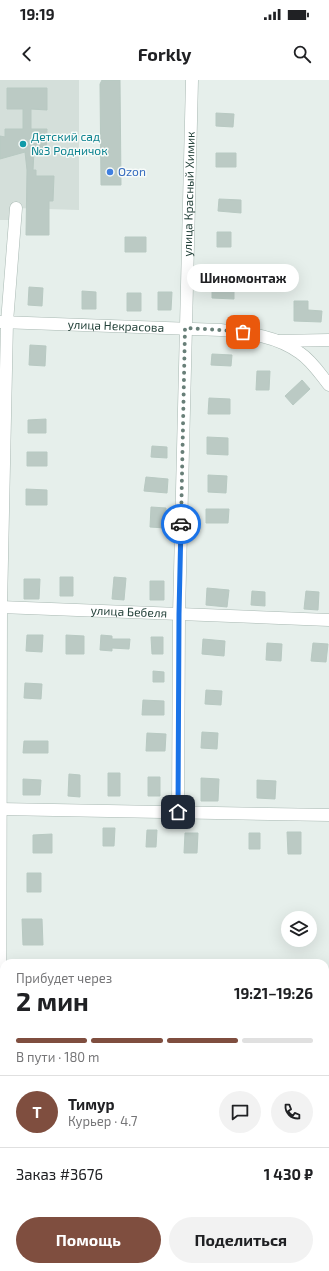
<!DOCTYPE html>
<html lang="ru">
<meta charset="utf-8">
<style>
body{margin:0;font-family:"Exo 2",sans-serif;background:#f2f2f2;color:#202124;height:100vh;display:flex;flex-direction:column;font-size:15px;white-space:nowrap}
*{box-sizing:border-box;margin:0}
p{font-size:13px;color:#757577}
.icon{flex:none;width:22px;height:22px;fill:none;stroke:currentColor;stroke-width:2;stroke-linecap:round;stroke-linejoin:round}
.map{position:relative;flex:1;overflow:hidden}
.side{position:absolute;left:0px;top:879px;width:329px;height:312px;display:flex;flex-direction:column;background:#fff;border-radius:12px 12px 0 0;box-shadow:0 4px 16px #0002}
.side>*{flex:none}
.buttons{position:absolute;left:281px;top:831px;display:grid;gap:8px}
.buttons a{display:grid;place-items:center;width:36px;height:36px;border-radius:50%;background:#fff;box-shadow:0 4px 16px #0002;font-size:20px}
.pin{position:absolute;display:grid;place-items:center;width:34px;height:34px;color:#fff;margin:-17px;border-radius:8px;box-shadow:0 2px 6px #0006}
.courier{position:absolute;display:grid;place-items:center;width:40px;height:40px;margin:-20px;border:3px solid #1a73e8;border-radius:50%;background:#fff;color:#222;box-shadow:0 1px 5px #0007}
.bubble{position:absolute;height:28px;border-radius:14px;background:#fff;box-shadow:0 4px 16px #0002;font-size:13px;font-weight:700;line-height:28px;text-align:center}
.head em{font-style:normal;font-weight:700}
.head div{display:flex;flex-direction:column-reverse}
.head{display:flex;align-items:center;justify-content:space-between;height:68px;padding:0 16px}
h1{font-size:26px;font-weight:700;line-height:30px}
.bar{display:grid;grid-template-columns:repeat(4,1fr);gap:6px 4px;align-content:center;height:48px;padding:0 16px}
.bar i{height:5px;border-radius:3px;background:#e0e0e0}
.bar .on{background:#7f4e3f}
.bar p{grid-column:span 4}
.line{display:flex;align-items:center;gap:10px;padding:0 16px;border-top:1px solid #e0e0e0}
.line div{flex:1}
.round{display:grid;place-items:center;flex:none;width:42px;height:42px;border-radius:21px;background:#f2f2f2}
.button{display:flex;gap:8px;margin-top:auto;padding:8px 16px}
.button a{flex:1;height:46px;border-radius:24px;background:#7f4e3f;color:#fff;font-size:16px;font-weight:700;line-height:46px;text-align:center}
.button a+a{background:#f2f2f2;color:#202124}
.status{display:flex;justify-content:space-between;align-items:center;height:28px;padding:0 20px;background:#fff;direction:ltr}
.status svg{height:11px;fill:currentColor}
header{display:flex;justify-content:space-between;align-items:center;height:52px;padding:0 16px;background:#fff;font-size:18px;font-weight:700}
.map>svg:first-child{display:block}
.built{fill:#d4dfda}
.building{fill:#bbcac4;stroke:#b8c9c2}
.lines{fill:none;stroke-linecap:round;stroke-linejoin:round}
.minor-casing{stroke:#a8b8b2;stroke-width:13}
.tertiary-casing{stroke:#a8b8b2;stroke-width:13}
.minor{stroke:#fff;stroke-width:12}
.tertiary{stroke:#fff;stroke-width:12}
.done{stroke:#687f78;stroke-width:4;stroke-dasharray:0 7.2}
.route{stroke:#1a73e8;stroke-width:5}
.culture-dot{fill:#0f9aa8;stroke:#f7fbf9;stroke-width:1.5}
.shop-dot{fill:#3f7fe0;stroke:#f7fbf9;stroke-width:1.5}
.labels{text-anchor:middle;stroke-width:3;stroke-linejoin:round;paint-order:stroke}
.culture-label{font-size:12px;fill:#0d838f;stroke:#f7fbf9;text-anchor:start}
.shop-label{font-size:12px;fill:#366cbe;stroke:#f7fbf9;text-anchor:start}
.street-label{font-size:12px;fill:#24423a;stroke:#f7fbf9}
</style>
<div class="status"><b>19:19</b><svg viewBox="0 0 49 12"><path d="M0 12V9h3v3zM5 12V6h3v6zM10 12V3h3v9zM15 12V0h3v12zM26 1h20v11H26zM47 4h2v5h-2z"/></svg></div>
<header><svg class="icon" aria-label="back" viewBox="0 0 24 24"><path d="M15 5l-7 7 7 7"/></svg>Forkly<svg class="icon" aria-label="search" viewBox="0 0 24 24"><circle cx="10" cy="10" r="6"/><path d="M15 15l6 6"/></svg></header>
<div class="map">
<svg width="329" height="1191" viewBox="0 0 329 1191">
<rect width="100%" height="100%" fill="#e6efeb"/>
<path class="built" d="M0,0H79V130L16,128L13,140H0Z"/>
<path class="building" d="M102,0H120L121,105H101L100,4Z
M7,8H47V30L31,29V49H47L46,71H34L33,90H36V96H54L53,121H49V155H26L27,90L25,72L0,79V56L5,57V49H23V29H7Z
M216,33L234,34L233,47L216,46Z
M216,73H236V87H216Z
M219,119L241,120V133L218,131Z
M217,152H231V167H217Z
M125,157H146V172H125Z
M212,198H234V219L212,218Z
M29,207L43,208L42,226L28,225Z
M82,211L96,212V229H82Z
M158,212H172L171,230H158Z
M127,213H141V231H127Z
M294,221H308V230L322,231L321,242L294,241Z
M30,265L46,266L45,286L29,285Z
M212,274L232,275L231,286L211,285Z
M257,291H270L269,310H256Z
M302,300L310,309L293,325L285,316Z
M209,318L230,319V334H208Z
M46,339V353H28V340Z
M207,357L228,358V375L207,374Z
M152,366L167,367V378L151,377Z
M27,372H47V386H27Z
M208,395L227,396L226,413L208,412Z
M146,397L168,399L167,413L144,411Z
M26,409L47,410V425H26Z
M151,427L166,428L165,448L150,447Z
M206,429H229L228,443H206Z
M60,497H73V516H60Z
M114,497L126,498L124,520L112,519Z
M24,499H40L39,519H24Z
M150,501H164V520H150Z
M207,508L229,510L227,527L206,525Z
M252,511L265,512V526L251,525Z
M306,511L319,512L318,530L304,529Z
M27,555H43L42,572L26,571Z
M66,555L84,556V574H66Z
M101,555L112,556V559H130L129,569L112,568V571L100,570Z
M151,557H163V574H152Z
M203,559L225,561L224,576L202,574Z
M267,563L282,564L281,581L266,580Z
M313,563L328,564L326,582L311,581Z
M153,591L164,592V602H153Z
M25,603L42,604L41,619L24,618Z
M206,610L222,611L221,625L205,624Z
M143,620L164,621V635H142Z
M202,652L218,653L217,669L201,668Z
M147,653L166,654L165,671H146Z
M24,661H48V673H23Z
M108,693H120V716H108Z
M69,694L80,695V717L68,716Z
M148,697H160V716H148Z
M201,698L219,699L218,721H201Z
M23,699L41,700L40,715H23Z
M257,700L276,701L275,719L257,718Z
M103,748H115L114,766H103Z
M147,750H157L156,767H146Z
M287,752H301V774H288Z
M185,753H198L197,773H184Z
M249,753H260V769H249Z
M52,754V773H33V755Z
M27,793H41V812H27Z
M22,839H42L43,865H23Z"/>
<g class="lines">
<defs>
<g id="minor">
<path d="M279,261L329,260"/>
<path id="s1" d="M0,527L329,540"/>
<path d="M0,729L329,735"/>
<path id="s2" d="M178,732L179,534L192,0"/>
<path d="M325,934H329"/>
<path d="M0,1097L1,527L7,242L16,128"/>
<path d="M0,1130H4"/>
<path d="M325,1144H329"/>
</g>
<g id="tertiary">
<path id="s3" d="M0,242L221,250C248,253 277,256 300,273C312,281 320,294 329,305"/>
</g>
</defs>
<use href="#minor" class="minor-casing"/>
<use href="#tertiary" class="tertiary-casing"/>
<use href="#minor" class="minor"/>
<use href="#tertiary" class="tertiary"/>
</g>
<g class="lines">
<path class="done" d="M181,444L185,248L221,250L243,252"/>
<path class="route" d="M178,732L179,534L181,444"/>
</g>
<circle class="culture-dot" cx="23" cy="64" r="4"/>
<circle class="shop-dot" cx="110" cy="92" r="4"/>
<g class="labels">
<g class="culture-label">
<text x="31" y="61">Детский сад<tspan x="31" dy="14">№3 Родничок</tspan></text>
</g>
<g class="shop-label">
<text x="118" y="96">Ozon</text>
</g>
<g class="street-label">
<text dy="4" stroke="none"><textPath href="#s2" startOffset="618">улица Красный Химик</textPath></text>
<text dy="4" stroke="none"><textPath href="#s3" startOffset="116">улица Некрасова</textPath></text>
<text dy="4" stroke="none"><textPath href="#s1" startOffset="129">улица Бебеля</textPath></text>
</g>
</g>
</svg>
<div class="buttons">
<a><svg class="icon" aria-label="layers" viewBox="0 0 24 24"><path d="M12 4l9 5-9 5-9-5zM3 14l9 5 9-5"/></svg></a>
</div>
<div class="pin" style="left:243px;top:252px;background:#ea580c"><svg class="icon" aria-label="bag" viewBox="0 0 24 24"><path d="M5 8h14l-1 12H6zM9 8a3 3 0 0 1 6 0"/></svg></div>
<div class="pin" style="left:178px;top:732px;background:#1f2937"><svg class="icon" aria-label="home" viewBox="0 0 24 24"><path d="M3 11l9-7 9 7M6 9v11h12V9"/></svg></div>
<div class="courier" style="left:181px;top:444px"><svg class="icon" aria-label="car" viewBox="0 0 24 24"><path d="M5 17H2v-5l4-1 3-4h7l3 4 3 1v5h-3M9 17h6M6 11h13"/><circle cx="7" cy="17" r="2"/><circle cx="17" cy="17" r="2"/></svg></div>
<div class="bubble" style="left:187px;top:184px;width:112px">Шиномонтаж</div>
<section class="side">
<div class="head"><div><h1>2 мин</h1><p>Прибудет через</p></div><em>19:21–19:26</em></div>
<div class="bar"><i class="on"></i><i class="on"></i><i class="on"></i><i></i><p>В пути · 180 m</p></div>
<div class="line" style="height:72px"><b class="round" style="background:#7f4e3f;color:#fff">Т</b><div><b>Тимур</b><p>Курьер · 4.7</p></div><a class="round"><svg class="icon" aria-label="chat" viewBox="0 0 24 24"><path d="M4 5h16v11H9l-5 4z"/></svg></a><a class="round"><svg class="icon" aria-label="phone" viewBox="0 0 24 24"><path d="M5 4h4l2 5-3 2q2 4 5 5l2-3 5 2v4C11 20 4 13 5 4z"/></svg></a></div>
<div class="line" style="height:52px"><div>Заказ #3676</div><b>1 430 ₽</b></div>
<div class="button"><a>Помощь</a><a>Поделиться</a></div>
</section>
</div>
